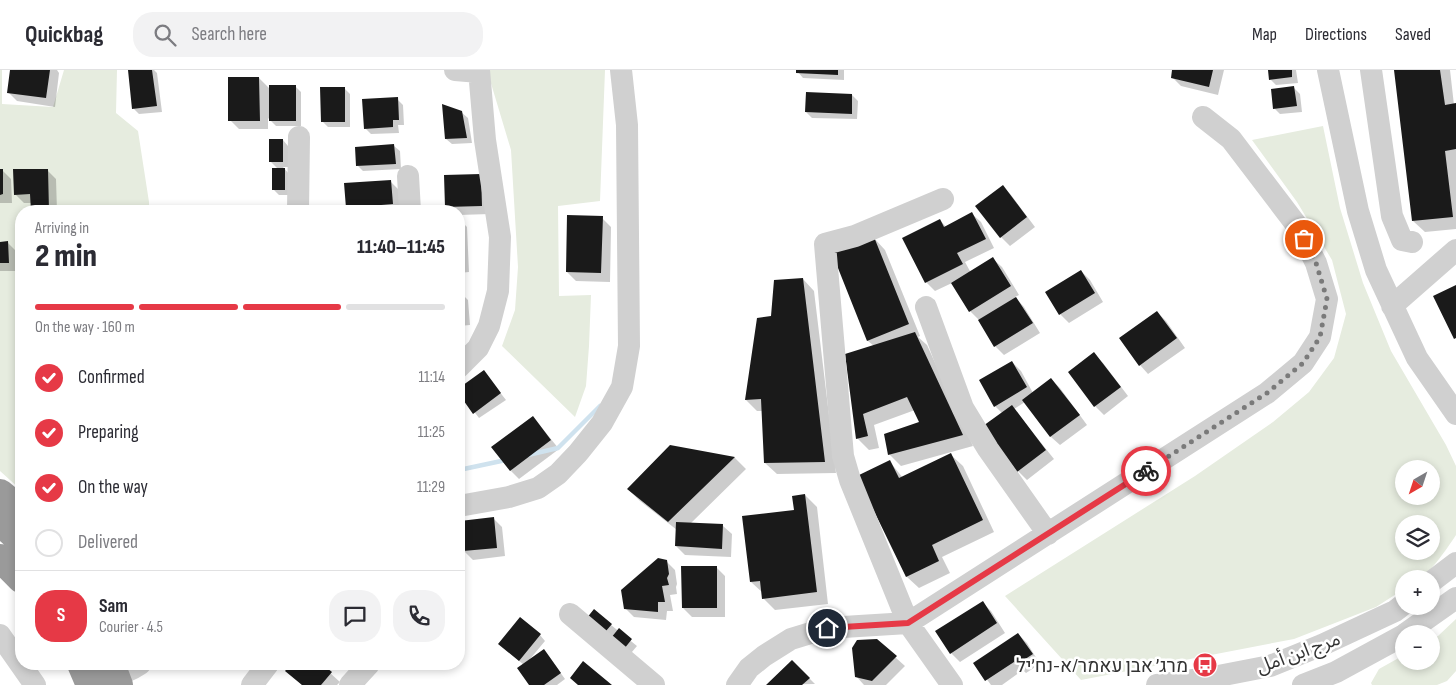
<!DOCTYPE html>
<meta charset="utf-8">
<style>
body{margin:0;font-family:"Sofia Sans Condensed","Noto Sans Arabic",Heebo,sans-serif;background:#f2f2f3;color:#2b2b33;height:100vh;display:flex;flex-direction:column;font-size:19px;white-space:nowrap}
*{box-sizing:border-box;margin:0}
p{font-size:16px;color:#7c7c81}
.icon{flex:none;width:28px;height:28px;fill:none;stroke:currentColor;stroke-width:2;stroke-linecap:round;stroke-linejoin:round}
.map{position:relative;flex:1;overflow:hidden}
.details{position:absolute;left:15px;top:135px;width:450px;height:465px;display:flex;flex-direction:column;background:#fff;border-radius:20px;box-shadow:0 2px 8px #0003}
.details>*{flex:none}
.needle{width:32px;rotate:219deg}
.controls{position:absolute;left:1395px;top:390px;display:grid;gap:10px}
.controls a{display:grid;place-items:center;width:45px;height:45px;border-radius:50%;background:#fff;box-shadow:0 2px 8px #0003;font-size:25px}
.pin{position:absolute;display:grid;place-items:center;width:42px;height:42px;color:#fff;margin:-21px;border:2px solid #fff;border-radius:50%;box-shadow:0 1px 5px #0007}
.courier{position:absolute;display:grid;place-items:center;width:50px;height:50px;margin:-25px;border:4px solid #e63946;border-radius:50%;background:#fff;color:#222;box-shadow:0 1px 6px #0007}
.summary em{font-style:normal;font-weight:800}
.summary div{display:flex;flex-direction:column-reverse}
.summary{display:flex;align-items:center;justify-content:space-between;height:85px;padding:0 20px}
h1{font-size:32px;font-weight:800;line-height:38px}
.bar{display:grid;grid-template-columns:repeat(4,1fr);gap:8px 5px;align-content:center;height:60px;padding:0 20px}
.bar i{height:6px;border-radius:4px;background:#e1e1e2}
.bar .on{background:#e63946}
.bar p{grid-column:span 4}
.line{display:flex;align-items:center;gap:12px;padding:0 20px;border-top:1px solid #e1e1e2}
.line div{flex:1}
.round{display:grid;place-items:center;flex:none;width:52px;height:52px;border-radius:20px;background:#f2f2f3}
ol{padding:0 20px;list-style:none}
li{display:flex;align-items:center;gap:15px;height:55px}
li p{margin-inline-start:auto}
li .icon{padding:5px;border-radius:50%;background:#e63946;color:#fff;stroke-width:4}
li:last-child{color:#7c7c81}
li i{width:28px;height:28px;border:2px solid #e1e1e2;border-radius:50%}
header{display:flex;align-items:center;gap:30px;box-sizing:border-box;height:70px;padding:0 25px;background:#fff;border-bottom:1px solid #e1e1e2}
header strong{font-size:24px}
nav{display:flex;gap:28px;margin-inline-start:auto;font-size:18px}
.search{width:350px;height:45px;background:#f2f2f3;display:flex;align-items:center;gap:12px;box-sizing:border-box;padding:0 18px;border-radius:20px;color:#7c7c81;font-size:19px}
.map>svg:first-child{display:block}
.green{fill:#e6ecdf;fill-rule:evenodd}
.shadow{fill:#0003}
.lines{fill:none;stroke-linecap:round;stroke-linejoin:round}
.stream{stroke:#cfe2ee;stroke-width:4.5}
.building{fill:#1a1a1a}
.minor{stroke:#d0d0d0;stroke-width:22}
.highway{stroke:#9a9a9a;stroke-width:28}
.done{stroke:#7a7a7a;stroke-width:5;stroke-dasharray:0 9}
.route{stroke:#e63946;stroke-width:6}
.labels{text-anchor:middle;stroke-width:5;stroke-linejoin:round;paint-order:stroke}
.street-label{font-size:19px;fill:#333;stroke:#fff}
.poi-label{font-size:19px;fill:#333;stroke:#fff;text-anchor:end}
</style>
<header>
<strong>Quickbag</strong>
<div class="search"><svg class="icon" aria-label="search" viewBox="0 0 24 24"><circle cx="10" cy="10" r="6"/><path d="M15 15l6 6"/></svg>Search here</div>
<nav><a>Map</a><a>Directions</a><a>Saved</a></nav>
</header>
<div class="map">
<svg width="1456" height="615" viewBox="0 0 1456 615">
<rect width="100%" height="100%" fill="#fff"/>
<path class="green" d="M0,0H2V34L53,37L64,0H117L116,43L138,61L149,132V141H21V420L0,401Z
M487,0H605L600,131L558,136L559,226L591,225L589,276L586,316L575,347L502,276L515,240L518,197L511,80Z
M1323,56L1340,138L1363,213L1391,281L1446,375L1456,396V465C1451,473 1428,506 1420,509C1416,510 1409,509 1404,509V519L1376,537L1294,569L1081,610L1005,526L1195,406L1273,352L1309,322L1334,288L1346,244L1332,190L1297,132L1252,70ZM1404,399H1431V426H1404ZM1404,454H1431V481H1404Z
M1456,549V601L1447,611L1437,615H1372L1371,613L1379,599L1404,585V591H1431V570L1438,566Z"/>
<path class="shadow" d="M12,0H57L59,3L55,37L17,31L9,23Z
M129,0H154L157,3L162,42L139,44L134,39Z
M798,0H844V10L803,8L798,2Z
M1174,0H1224L1218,25L1181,16L1172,7Z
M1269,0H1296L1298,13L1276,15L1270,9Z
M1395,0H1450L1454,35H1456V159L1425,162L1413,151Z
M259,8L270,19L295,16L301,22V56H276L268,48V59H239L230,50Z
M344,18L350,24V57H328L322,51Z
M1294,18L1300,24L1302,42L1280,44L1274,38Z
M852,25L858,31L857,49L812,48L806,42Z
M397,29L403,35L404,55H398L399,63L371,64L365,58Z
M461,42L468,48L472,73L452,74L446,69Z
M283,70L288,76L289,97H283L290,105L291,125H279L274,120L278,99L270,91Z
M394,76L400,81L401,99L363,101L358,96Z
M0,100H2L11,109L12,133H0Z
M47,100L56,109L57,141H32V133H24L15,124Z
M480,105L490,144L459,145V141H451L446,136Z
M390,111L399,120L401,141H351L347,137Z
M1003,117L1011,125L1035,157L1010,176L1001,167Z
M972,144L981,152L994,178L965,192L971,203L993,189L1002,197L1019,225L1015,227L1024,237L1040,263L1004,285L995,276L979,250L970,241L952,213L935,221L926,212L940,150L946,157Z
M602,148L611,157L610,212L576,211L567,202Z
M459,149L467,157L469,202L459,203Z
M874,168L885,180L920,266L918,267L927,275L973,376L901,396L889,384L920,353L915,340L874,355L879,378L869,380L857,368L874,276L868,271L833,184Z
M0,173H8L17,182V201H0Z
M1081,201L1090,210L1103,232L1069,253L1060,244Z
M803,209L814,221L836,403L777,404L765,393L763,341H757L746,330L772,247Z
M459,224H462L468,230L470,255L459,256Z
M1157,242L1166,251L1185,278L1148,304L1140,295Z
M1094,284L1103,293L1128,326L1104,345L1095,336Z
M1012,292L1021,301L1033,323L1051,309L1060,318L1087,355L1060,375L1051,367L1025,332L1014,339L1054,389L1027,410L1018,401L1002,343L995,336Z
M484,302L506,330L479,348L459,322V319Z
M533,347L559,379L519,409L511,401Z
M671,376L735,388L746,399L690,454L723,456L732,464L731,487L685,485L676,476L677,460L640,431L628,419Z
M951,385L963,396L994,462L942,487L950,503L919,518L907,507L858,407L890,392L903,408Z
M805,425L817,437L828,534L775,540L763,528V523L751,512Z
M493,448L502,457L505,486L473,490L464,481Z
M666,491L675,500L677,514L676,517L677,524L670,525L673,541H667L666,550L634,547L625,538Z
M716,497L725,506V547H692L683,538Z
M982,532L991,541L1005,563L960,592L951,583Z
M611,555L637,576L626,589L590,559Z
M1018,564L1027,573L1040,594L1026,603L1023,600L1002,615H991L975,593Z
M540,565L545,571L530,589L549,587L565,609L557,615H531L524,595L506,580Z
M876,570L905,596L886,615H864L856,606Z
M792,591L815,614L768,615Z
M292,594H320L340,612L337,615H302L287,601Z"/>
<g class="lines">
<path class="stream" d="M528,385L558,378L600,336
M459,400L506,390"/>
</g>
<path class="building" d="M10,0H50L46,28L7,23Z
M128,0H152L157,36L132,39Z
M796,0H838V5L796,3Z
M1172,0H1213L1209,17L1171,8Z
M1268,0H1292V7L1269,10Z
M1394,0H1440L1445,35L1456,33V79L1445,81L1453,147L1412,151Z
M228,7H259L260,51H228Z
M269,15H296V51H269Z
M1294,16L1297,36L1273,39L1271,19Z
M320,17H345V52H321Z
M806,22L852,24V44L805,42Z
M398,27L399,50H393V57L364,59L362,29Z
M442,34L462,41L467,68L445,69Z
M269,69H283V92H269Z
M394,74L396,94L356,96L355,77Z
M272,98H285V120H272Z
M0,99H3V124L0,125Z
M13,99H48L49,141H31L30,124L14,125Z
M481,104L482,136L445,137L444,105Z
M391,110L393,134L346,138L344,113Z
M1003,115L1027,147L1000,168L975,136Z
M972,142L986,169L957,183L963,194L925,213L902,168L940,149L944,157Z
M567,145L603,146L601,203L566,202Z
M874,167L909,254L867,271L832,183Z
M8,171L9,193H0V172Z
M459,179H460L461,194H459Z
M993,187L1011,216L969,242L951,213Z
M1081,200L1095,223L1059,245L1045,222Z
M803,208L825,392L764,393L761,329L745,330L757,248L771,246L774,210Z
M1456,215V268L1454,269L1433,226Z
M463,222L465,250H459V223Z
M1016,227L1033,253L994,277L978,250Z
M19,238H21V263H20Z
M1157,241L1177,268L1139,296L1119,268Z
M915,262L963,365L888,385L884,364L919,352L907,327L863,344L868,366L856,369L845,284Z
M1094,282L1121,317L1094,337L1068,302Z
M1012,291L1027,317L994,337L979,310Z
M484,300L501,323L473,344L459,324V318Z
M1051,308L1080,345L1050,367L1022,330Z
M1012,335L1046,380L1017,402L983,356Z
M533,346L551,370L510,401L491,377Z
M670,375L735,387L668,452L627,419Z
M951,383L983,450L932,475L939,491L906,507L857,406L890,390L899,408Z
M805,424L817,522L762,529L760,511L750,512L742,446L794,440L792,426Z
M494,447L497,478L463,481L460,451Z
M676,452L723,454L722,479L675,476Z
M658,488L667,490L669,504L667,508L669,515L662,516L665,532H658V542L624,539L621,520Z
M681,496H717V538H682Z
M983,531L997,553L950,584L935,561Z
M594,539L612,554L600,568L582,554Z
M520,547L541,564L519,591L498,574Z
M619,558L632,569L620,584L607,573Z
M1018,563L1033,584L1016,595L1014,592L985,611L973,593Z
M877,569L897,586L872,611L855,607L852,578L857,570Z
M544,579L561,603L544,615H529L517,598Z
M792,590L810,608L802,615H766Z
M583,591L612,615H578L570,608Z
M291,594H322L332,602L321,615H302L285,601Z"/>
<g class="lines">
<path class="minor" d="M455,0L479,2
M1328,0L1358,141L1376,200L1417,288L1456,344
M1371,0L1392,146L1402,170L1412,172
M408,106L410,141
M943,129L855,166L825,174L843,386L850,410L908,553L952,615
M298,141L299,67
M1392,236L1456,180
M926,237L963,338L988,379L1048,464
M459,297L478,278L489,256L498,221L500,167L485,70L479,0
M459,436L509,427L538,418L558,404L578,383L602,353L622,317L629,276L627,55L621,0
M1431,512L1456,493
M570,544L654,615
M1405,564L1456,528
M0,565L35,615
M99,603C113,607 128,602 140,594
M252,615L268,594
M350,615L369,594
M737,615L749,598L764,586L791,569L827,558L908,553L1267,323L1303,293L1320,267L1327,229L1316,193L1298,157L1231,69L1203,47
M1157,615L1208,608L1270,596L1322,575L1395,541L1404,534
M1303,615L1336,602L1404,565"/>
<path class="highway" d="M0,423L21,440
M0,452L21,471
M0,488L21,509
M81,594L90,615
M111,594L119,615"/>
</g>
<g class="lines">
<path class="done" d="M1146,401L1267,323L1303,293L1320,267L1327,229L1316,193L1304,169"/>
<path class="route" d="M827,558L908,553L1146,401"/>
</g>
<defs>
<symbol id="bus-disc" viewBox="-11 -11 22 22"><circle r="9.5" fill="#e63946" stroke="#fff"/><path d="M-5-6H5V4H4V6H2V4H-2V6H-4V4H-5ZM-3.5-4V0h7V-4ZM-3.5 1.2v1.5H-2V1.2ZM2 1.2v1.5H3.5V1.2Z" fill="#fff"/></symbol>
</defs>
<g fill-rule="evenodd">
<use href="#bus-disc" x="1191" y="581" width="28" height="28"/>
</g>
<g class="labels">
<g class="street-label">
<text transform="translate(1298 582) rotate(-20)" y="7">مرج ابن أمل</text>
</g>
<g class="poi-label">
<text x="1188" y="602">מרג׳ אבן עאמר/א-נח׳יל</text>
</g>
</g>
</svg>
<div class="controls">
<a><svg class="needle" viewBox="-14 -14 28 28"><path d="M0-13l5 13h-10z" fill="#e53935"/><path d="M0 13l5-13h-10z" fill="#7c7c81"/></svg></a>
<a><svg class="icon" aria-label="layers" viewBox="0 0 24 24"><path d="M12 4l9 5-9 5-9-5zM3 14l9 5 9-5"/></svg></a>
<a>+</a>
<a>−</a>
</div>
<div class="pin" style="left:1304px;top:169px;background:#ea580c"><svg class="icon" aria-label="bag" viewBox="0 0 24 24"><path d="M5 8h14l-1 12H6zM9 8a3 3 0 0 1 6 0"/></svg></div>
<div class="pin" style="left:827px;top:558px;background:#1f2937"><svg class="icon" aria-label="home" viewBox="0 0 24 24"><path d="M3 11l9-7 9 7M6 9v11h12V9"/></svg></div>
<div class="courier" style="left:1146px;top:401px"><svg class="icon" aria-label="bike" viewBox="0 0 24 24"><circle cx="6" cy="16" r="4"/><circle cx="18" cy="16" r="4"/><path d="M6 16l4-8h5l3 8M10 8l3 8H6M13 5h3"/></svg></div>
<section class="details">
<div class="summary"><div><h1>2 min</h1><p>Arriving in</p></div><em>11:40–11:45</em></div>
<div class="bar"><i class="on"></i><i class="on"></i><i class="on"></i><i></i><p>On the way · 160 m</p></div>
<ol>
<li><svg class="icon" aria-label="check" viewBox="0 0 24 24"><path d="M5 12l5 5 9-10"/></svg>Confirmed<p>11:14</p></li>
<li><svg class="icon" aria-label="check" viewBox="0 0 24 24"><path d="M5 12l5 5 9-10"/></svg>Preparing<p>11:25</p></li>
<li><svg class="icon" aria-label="check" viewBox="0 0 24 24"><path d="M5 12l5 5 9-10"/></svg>On the way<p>11:29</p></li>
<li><i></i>Delivered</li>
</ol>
<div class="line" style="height:90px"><b class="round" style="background:#e63946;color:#fff">S</b><div><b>Sam</b><p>Courier · 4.5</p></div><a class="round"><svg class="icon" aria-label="chat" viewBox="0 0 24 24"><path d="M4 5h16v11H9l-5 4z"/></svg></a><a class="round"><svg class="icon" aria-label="phone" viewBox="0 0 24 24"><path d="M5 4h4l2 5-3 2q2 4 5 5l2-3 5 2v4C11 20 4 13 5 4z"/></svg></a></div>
</section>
</div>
